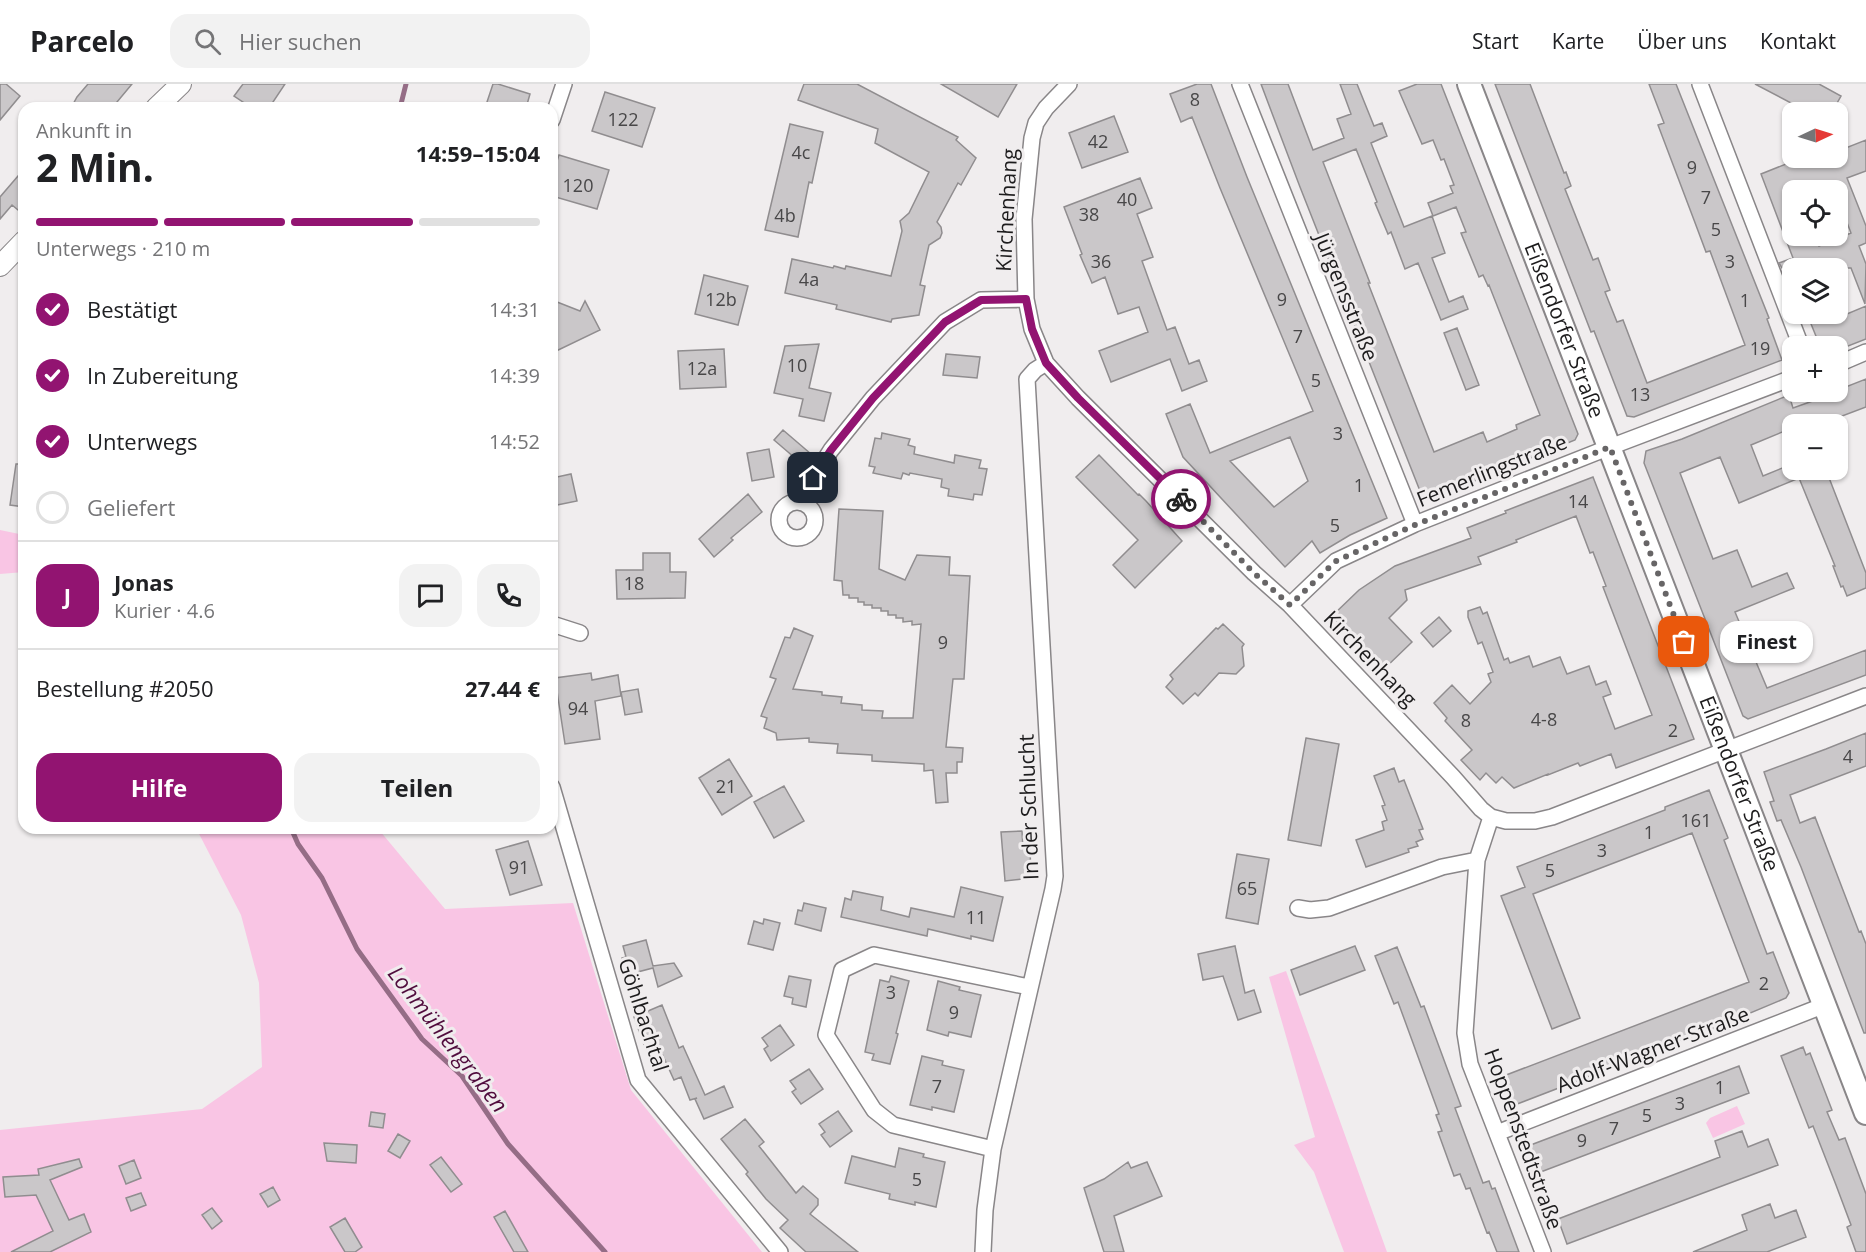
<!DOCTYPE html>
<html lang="de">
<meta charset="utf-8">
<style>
body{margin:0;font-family:"Open Sans",sans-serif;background:#f2f2f2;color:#202124;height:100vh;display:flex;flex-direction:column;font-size:22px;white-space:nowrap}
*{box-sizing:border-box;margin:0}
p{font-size:20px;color:#757577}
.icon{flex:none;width:33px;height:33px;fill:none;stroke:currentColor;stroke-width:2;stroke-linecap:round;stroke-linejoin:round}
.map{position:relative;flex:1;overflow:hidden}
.side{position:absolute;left:18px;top:18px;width:540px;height:732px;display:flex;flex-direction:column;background:#fff;border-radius:18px;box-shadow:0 2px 4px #0004}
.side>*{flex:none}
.needle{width:39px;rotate:86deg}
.buttons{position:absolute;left:1782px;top:18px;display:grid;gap:12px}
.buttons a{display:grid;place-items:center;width:66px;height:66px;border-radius:12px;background:#fff;box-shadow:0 2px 4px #0004;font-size:30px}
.pin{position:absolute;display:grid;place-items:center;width:51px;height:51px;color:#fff;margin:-26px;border-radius:12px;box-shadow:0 3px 9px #0006}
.courier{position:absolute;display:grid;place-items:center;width:60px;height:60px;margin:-30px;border:4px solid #921471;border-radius:50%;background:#fff;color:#222;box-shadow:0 2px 8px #0007}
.bubble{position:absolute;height:42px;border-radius:18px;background:#fff;box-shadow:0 2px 4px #0004;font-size:20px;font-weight:700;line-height:42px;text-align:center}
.head em{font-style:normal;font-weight:700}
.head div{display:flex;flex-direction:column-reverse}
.head{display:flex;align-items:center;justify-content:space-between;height:102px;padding:0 18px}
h1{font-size:39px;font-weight:700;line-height:45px}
.bar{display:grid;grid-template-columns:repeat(4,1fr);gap:9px 6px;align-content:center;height:72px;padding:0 18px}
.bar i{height:8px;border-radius:4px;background:#e0e0e0}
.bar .on{background:#921471}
.bar p{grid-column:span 4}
.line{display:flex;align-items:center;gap:15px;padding:0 18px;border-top:2px solid #e0e0e0}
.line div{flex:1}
.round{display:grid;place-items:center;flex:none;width:63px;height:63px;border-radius:18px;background:#f2f2f2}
ol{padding:0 18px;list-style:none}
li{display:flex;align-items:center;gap:18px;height:66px}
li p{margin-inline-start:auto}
li .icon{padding:6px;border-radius:50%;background:#921471;color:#fff;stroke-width:4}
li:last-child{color:#757577}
li i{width:33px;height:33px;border:3px solid #e0e0e0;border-radius:50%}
.cta{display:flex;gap:12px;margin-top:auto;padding:12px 18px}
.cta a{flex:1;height:69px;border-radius:18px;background:#921471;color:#fff;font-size:24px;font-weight:700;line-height:69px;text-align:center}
.cta a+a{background:#f2f2f2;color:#202124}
header{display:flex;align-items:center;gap:36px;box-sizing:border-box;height:84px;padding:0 30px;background:#fff;border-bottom:2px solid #e0e0e0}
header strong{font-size:28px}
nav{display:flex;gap:33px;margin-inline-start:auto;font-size:21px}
.search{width:420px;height:54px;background:#f2f2f2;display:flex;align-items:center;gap:15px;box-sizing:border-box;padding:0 21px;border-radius:18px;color:#757577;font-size:22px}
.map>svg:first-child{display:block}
.green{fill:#f9c5e4}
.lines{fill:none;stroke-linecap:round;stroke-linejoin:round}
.stream{stroke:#956d86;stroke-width:5}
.building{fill:#cac7c9;stroke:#908d8f;stroke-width:1.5;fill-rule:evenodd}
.minor-casing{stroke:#898688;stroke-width:18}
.tertiary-casing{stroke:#898688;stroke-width:22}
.secondary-casing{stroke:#898688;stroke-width:26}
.minor{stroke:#fff;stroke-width:15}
.tertiary{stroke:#fff;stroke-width:20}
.secondary{stroke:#fff;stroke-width:22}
.done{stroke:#676566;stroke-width:6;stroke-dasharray:0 10.8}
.route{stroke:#921471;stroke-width:8}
.labels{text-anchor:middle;stroke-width:6;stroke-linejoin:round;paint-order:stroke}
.number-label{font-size:18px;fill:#484748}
.street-label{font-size:21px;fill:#1d1c1d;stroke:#f0edee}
.water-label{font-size:22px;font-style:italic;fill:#500c3d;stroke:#f0edee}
</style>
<header>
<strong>Parcelo</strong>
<div class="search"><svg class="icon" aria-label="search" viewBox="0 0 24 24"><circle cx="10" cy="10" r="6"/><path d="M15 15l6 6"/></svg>Hier suchen</div>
<nav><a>Start</a><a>Karte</a><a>Über uns</a><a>Kontakt</a></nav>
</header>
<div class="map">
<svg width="1866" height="1168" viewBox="0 0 1866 1168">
<rect width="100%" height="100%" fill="#f0edee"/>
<path class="green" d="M0,446L24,451V488L0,490Z
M196,744H380V747L445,825L573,819L631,1006L762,1168H0V1046L202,1025L262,983L259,899L241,831Z
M1286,887L1387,1168H1344L1314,1088L1294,1061L1315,1053L1269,893Z
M1737,1022L1745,1040L1713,1054L1706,1039L1710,1034Z"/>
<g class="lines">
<path class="stream" d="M400,24L406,0
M291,744L298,760L322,794L357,865L422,955L462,992L508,1060L605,1168"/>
</g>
<path class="building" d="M0,0H6L20,12L0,36Z
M88,0H132L112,24H71L77,13Z
M243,0H285L269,24H252L234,12Z
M493,0H498L530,10L526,24H485Z
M804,0H857L958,53L956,56L976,74L961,101L958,99L937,138L941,143L942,149L940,154L929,161L920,201L925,202L919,231L892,235L891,238L836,225L837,221L785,209L792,175L833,184L834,182L845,185L846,182L891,192L902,147L900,137L909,129L929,88L875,59L878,45L798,16Z
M941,0H1017L998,33Z
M1197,0H1211L1247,93L1387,434L1350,451L1320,469L1312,457L1285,483L1183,373L1166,330L1190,320L1210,369L1313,327L1220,104L1192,33L1181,38L1170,10ZM1290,353L1308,397L1274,423L1230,377Z
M1261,0H1288L1313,66L1344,54L1337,35L1351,30L1340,0H1357L1374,42L1382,39L1387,52L1371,59L1404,143L1432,132L1445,169L1432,174L1449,218L1463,212L1468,225L1441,236L1418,179L1405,185L1391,148L1388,150L1375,119L1377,118L1356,65L1323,78L1370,199H1368L1434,368L1483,348L1487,358L1517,345L1516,341L1540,331L1489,201L1488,202L1483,191L1479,193L1461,149L1466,148L1456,123L1433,132L1428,119L1453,109L1450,102L1454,101L1444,75L1441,76L1433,56L1422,60L1399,7L1417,0H1441L1578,350L1575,356L1428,416L1422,412L1300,103Z
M1495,0H1530L1564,89L1566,88L1571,102L1565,105L1593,176L1598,174L1610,206L1605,208L1617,238L1623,236L1647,299L1745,261L1710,167L1706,168L1694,136L1658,41L1664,39L1649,0H1676L1769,234L1767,235L1782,276L1634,333L1627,332L1594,247L1591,248Z
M1755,0H1819L1841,12L1832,28H1808Z
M605,8L655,24L642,63L592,47Z
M1114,32L1128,68L1082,84L1069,49Z
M790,40L823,48L812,99L809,98L798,153L765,146Z
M1866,56V87L1847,94L1866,142V159L1859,162L1866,180L1865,220L1851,184H1782L1779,179L1793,174L1761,90L1801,74L1804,80L1822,74H1838V67ZM1838,98V115L1851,149L1819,162L1815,152H1792V106H1815Z
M559,71L609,86L597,125L552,112V92Z
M24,85V131L12,121L0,135V113Z
M1140,94L1152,124L1137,130L1153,173L1142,177L1167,246L1175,243L1189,280L1199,276L1207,297L1182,307L1170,275L1111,298L1099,267L1148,248L1139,223L1118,230L1105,193L1092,199L1080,171L1082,170L1064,123Z
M704,191L748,202L738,241L695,230Z
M552,216L580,227L585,217L600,246L552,269Z
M1866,222V255L1838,266V262H1820L1807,230H1847Z
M1457,244L1479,301L1466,306L1444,249Z
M819,260L809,304L831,309L824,337L799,332L803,315L774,309L785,262Z
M724,265L726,303L680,305L678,267Z
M946,270L980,273L977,294L943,291Z
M1866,295V323L1821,340H1792V344L1751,361L1763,392L1792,380V386H1826L1866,489V504L1847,512L1843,502L1841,503L1833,482H1835L1799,394L1739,419L1720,373L1680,389L1713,475L1737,466L1752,503L1787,489L1794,504L1735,528L1767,604L1866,566V591L1748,635L1743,632L1644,379L1646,367L1682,355L1789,311L1793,324L1838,308V306Z
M783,346L811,370L802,380L774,356Z
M882,349L910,355L908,361L915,363L914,370L954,379L955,371L981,376L979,384L987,385L982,411L974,410L973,416L948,412L949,405L941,403L942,395L910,389L909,391L903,389L901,395L873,389L875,383L869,382L875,354L881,355Z
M769,365L774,393L752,397L747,369Z
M1099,371L1138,411L1139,410L1146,417L1182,457L1135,504L1113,481L1138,456L1076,393Z
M16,380H24V423L10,421Z
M571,390L577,417L552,422V394Z
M1593,393L1694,655L1616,684L1611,670L1580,682L1578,679L1548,691V690L1514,704L1502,693L1496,699L1486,689L1480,696L1461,676L1472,666L1445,637L1447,634L1434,619L1452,601L1470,620L1491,598L1488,590L1493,588L1482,558L1478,560L1468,533V527L1480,523L1483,530L1487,528L1504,576L1508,574L1510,579L1529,572L1533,583L1560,573L1567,590L1589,582L1596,601L1606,597L1611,610L1603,613L1615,645L1652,631L1603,503L1606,502L1593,468L1590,469L1576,432L1516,456L1517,458L1478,473L1481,480L1405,506L1407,516L1389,534L1412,558L1383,586L1332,532L1359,506L1395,482L1471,454L1467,444L1506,429L1505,427Z
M748,410L762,428L731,454L733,456L714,473L699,455Z
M839,425L883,427L879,485L905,496L917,471L950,473L949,491L970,492L964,595H953L946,663L963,664L962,678H957V689H946L948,718L936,719L933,686L924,687V680L872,677V671L837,669L838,660L809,658V654L777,656L776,649L764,644L767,634L761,632L776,595L770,593L785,553L790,554L794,544L813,552L793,605L822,608V611L842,613L841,619L862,621V626L883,627L882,634H913L921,540L912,541V537L903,538V534H896V531H888V527H881V524H872V521H864V518H858V514H849V511H843L842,497L834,496Z
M643,469H670V488H686L685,514L617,515L616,486H643Z
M1439,533L1451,547L1433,563L1421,549Z
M1223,540L1244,560L1242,563L1244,582L1236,590L1219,589L1198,612L1195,609L1183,620L1166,603L1173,595L1170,591L1216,544L1218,545Z
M591,589L592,596L618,591L621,612L595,617L600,655L565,660L555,594Z
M638,605L642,628L625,631L621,608Z
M1866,649V682L1790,711L1800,739L1815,733L1859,848L1861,847L1866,860V949H1864L1801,783L1781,736L1777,737L1770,718L1774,717L1764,688L1826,665Z
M1306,654L1339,660L1321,762L1288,756Z
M729,675L752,712L722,731L699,694Z
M1394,684L1399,698L1404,696L1423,745L1419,746L1423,755L1416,758L1418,762L1408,765L1409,768L1366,783L1356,756L1384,746L1382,738L1387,736L1382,722L1385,721L1374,692Z
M784,702L804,737L774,754L754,718Z
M1709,706L1728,754L1724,756L1767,870L1773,868L1789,909L1786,914L1712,945L1512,1022L1501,993L1749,898L1692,749L1533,810L1580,934L1552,945L1501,812L1525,803L1517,783L1665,726V723Z
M1022,747L1023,765L1030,764L1031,794L1005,797L1001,748Z
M528,757L542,801L510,811L496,766Z
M1237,770L1269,775L1258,840L1226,834Z
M961,803L1003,813L993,857L971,852V855L928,845L927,852L841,833L845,814L851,816L853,807L883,813L881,826L909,833L911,824L954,833Z
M804,819L826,824L821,847L795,840L798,826L802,827Z
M764,835L780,839L773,866L748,860L754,837L763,840Z
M646,856L653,882L674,879L682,892L658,903L653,884L626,891L622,874L626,873L623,862Z
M1235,862L1245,909L1254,906L1261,928L1238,936L1223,892L1203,896L1198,870Z
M1355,862L1365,886L1300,911L1291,886Z
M1397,863L1421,923L1424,922L1461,1022L1455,1024L1483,1099L1489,1097L1492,1105L1495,1104L1519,1168H1497L1489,1148L1487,1149L1470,1104L1466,1105L1460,1090L1454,1092L1438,1048L1442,1047L1436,1031L1439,1030L1398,918L1394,920L1375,872Z
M789,892L811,896L806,923L792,920L793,914L784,912Z
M891,892L909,897L896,949L898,950L890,980L872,976L874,970L865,968L880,896L889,898Z
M938,897L960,903L959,906L981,911L971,953L949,948L948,952L927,946Z
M662,921L679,964L683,962L705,1011L724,1002L733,1023L704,1035L695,1015L697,1014L690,1016L681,993L674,996L658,961L646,966L634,933Z
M780,941L794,961L771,977L764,965L768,962L762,954Z
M1803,963L1806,971L1810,969L1832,1026L1827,1028L1839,1056L1845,1054L1866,1110V1168H1856L1847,1143L1851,1141L1836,1101L1813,1042L1809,1044L1781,972Z
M922,972L943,977L942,981L964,986L954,1028L932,1023V1026L910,1021Z
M1739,982L1749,1009L1538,1089L1528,1062Z
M809,985L823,1005L801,1020L792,1008L796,1005L790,997Z
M838,1027L852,1047L830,1063L821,1051L825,1048L819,1040Z
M371,1028L385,1030L383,1044L369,1042Z
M745,1035L764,1058L759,1062L796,1109L803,1102L818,1115V1121L810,1130L858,1168H806L780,1144L788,1136L766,1115L746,1090L748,1088L721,1055Z
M1742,1047L1748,1063L1768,1055L1778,1081L1567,1160L1558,1135L1720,1073L1715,1057Z
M398,1050L410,1057L400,1074L388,1067Z
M324,1059L357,1061L356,1079L327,1077Z
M899,1064L924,1070L923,1073L945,1078L936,1123L915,1118V1121L889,1115L890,1110L845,1099L852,1072L895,1083Z
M441,1073L462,1100L451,1108L430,1081Z
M79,1075L82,1083L50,1096L69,1136L84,1130L91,1148L50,1168H11L53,1147L36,1111L5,1113L3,1093L39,1091L38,1085Z
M134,1076L141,1094L126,1100L119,1082Z
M1128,1078L1131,1084L1147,1078L1162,1112L1114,1132L1124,1168H1104L1084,1104L1104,1095Z
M273,1103L280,1116L268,1123L260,1110Z
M141,1109L146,1121L131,1127L126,1114Z
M1770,1120L1775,1134L1796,1126L1806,1153L1767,1168H1693L1747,1146L1742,1131Z
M212,1124L222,1137L212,1145L202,1131Z
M505,1127L528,1168H514L494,1133Z
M345,1134L362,1163L355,1168H345L330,1143Z"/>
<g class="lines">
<defs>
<path id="minor" d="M1069,0L1046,24L1036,39L1032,54L1024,135L1026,215L1032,245L1046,279L1078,314L1254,489L1290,521L1453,693L1481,725L1491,733L1506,737H1535L1552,733L1866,612
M1240,0L1415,440
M1700,0L1801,262
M552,36L564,0
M1838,280L1866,268
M779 436a18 18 0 1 1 36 0a18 18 0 1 1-36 0Z
M803,419L813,394L831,366L873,314L945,238L981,216L1026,215
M1290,521L1336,477L1415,440L1610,363L1792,294
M552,540L580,549
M552,703L638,996L780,1168
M1491,733L1477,776L1465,949L1470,980L1543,1168
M1298,824L1310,826L1329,824L1442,783L1477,776
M1497,1049L1825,921
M993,1065L893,1041L874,1026L826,951L842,886L874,871L1029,903
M983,1168L985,1126L993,1065L1053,805L1055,792L1027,295L1035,286L1046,279"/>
<path id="tertiary" d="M156,24L181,0
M0,182L24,157"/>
<g id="secondary">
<path id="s1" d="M1469,0L1866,1029"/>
</g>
</defs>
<use href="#minor" class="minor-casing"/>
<use href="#tertiary" class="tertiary-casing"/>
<use href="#secondary" class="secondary-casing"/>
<use href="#minor" class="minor"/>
<use href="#tertiary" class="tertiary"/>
<use href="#secondary" class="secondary"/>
</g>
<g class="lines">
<path class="done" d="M1181,415L1254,489L1290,521L1336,477L1415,441L1610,363L1684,558"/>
<path class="route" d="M813,394L831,366L873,314L945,238L981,216L1026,215L1032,245L1046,279L1078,314L1181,415"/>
</g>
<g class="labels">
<g class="number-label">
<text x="1195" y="22">8</text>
<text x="623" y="42">122</text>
<text x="1098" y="64">42</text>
<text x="801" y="75">4c</text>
<text x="1692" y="90">9</text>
<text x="578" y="108">120</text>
<text x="1706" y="120">7</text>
<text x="1127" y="122">40</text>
<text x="1089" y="137">38</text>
<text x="785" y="138">4b</text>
<text x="1716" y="152">5</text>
<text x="1101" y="184">36</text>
<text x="1730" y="184">3</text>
<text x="809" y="202">4a</text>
<text x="721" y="222">12b</text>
<text x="1282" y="222">9</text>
<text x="1745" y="223">1</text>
<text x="1298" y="259">7</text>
<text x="1760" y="271">19</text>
<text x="797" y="288">10</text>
<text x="702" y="291">12a</text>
<text x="1316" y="303">5</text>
<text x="1640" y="317">13</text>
<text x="1338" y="356">3</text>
<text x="1359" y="408">1</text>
<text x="1578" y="424">14</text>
<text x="1335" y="448">5</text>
<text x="634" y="506">18</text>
<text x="943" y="565">9</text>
<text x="578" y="631">94</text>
<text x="1544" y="642">4-8</text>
<text x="1466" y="643">8</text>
<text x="1673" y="653">2</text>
<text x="1848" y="679">4</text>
<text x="726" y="709">21</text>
<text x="1696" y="743">161</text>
<text x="1649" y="755">1</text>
<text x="1602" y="773">3</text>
<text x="519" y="790">91</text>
<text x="1550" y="793">5</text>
<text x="1247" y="811">65</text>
<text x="976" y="840">11</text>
<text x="1764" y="906">2</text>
<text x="891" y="915">3</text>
<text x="954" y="935">9</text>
<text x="937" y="1009">7</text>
<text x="1720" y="1010">1</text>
<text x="1680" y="1026">3</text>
<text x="1647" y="1038">5</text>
<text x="1614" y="1051">7</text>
<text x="1582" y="1063">9</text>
<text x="917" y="1102">5</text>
</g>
<g class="street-label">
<text transform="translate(1007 126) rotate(-87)" y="7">Kirchenhang</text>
<text transform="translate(1346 213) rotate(68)" y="7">Jürgensstraße</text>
<text dy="7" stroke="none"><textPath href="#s1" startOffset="264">Eißendorfer Straße</textPath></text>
<text transform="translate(1492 387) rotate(-22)" y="7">Femerlingstraße</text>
<text transform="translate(1370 575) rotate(46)" y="7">Kirchenhang</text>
<text dy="7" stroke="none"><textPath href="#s1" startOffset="750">Eißendorfer Straße</textPath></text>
<text transform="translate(1029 723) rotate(-92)" y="7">In der Schlucht</text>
<text transform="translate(643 931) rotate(72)" y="7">Göhlbachtal</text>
<text transform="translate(1653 966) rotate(-21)" y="7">Adolf-Wagner-Straße</text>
<text transform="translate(1523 1055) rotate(70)" y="7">Hoppenstedtstraße</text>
</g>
<g class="water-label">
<text transform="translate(448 955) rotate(52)" y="8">Lohmühlengraben</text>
</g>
</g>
</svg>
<div class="buttons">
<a><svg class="needle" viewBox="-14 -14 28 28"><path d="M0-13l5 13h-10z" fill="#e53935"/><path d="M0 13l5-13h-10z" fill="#757577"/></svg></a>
<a><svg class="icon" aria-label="locate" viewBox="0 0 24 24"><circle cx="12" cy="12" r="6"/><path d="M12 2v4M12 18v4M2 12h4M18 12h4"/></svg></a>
<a><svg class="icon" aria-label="layers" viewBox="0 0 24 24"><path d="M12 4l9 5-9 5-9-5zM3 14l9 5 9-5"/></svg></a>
<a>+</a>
<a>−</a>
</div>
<div class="pin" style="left:1684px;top:558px;background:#ea580c"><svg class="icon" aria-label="bag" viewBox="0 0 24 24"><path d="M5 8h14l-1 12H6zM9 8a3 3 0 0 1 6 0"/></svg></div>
<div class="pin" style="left:813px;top:394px;background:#1f2937"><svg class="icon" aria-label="home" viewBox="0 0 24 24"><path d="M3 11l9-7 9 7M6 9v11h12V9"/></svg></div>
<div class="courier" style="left:1181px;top:415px"><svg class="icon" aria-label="bike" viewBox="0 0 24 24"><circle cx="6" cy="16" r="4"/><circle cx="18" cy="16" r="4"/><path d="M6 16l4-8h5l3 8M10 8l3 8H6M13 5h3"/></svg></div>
<div class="bubble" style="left:1720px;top:537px;width:93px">Finest</div>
<section class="side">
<div class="head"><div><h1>2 Min.</h1><p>Ankunft in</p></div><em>14:59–15:04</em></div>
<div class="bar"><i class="on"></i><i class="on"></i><i class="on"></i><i></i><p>Unterwegs · 210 m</p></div>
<ol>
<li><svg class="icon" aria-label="check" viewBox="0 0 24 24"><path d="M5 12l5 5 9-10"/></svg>Bestätigt<p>14:31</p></li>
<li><svg class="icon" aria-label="check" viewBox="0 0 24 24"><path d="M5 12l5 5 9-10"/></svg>In Zubereitung<p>14:39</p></li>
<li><svg class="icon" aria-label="check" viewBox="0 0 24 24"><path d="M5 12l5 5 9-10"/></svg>Unterwegs<p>14:52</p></li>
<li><i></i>Geliefert</li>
</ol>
<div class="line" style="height:108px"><b class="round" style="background:#921471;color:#fff">J</b><div><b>Jonas</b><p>Kurier · 4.6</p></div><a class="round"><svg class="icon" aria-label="chat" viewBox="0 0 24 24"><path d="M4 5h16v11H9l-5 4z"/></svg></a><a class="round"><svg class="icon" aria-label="phone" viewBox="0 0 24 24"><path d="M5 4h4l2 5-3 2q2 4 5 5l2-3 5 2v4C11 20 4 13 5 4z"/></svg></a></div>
<div class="line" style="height:78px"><div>Bestellung #2050</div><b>27.44 €</b></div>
<div class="cta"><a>Hilfe</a><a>Teilen</a></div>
</section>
</div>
